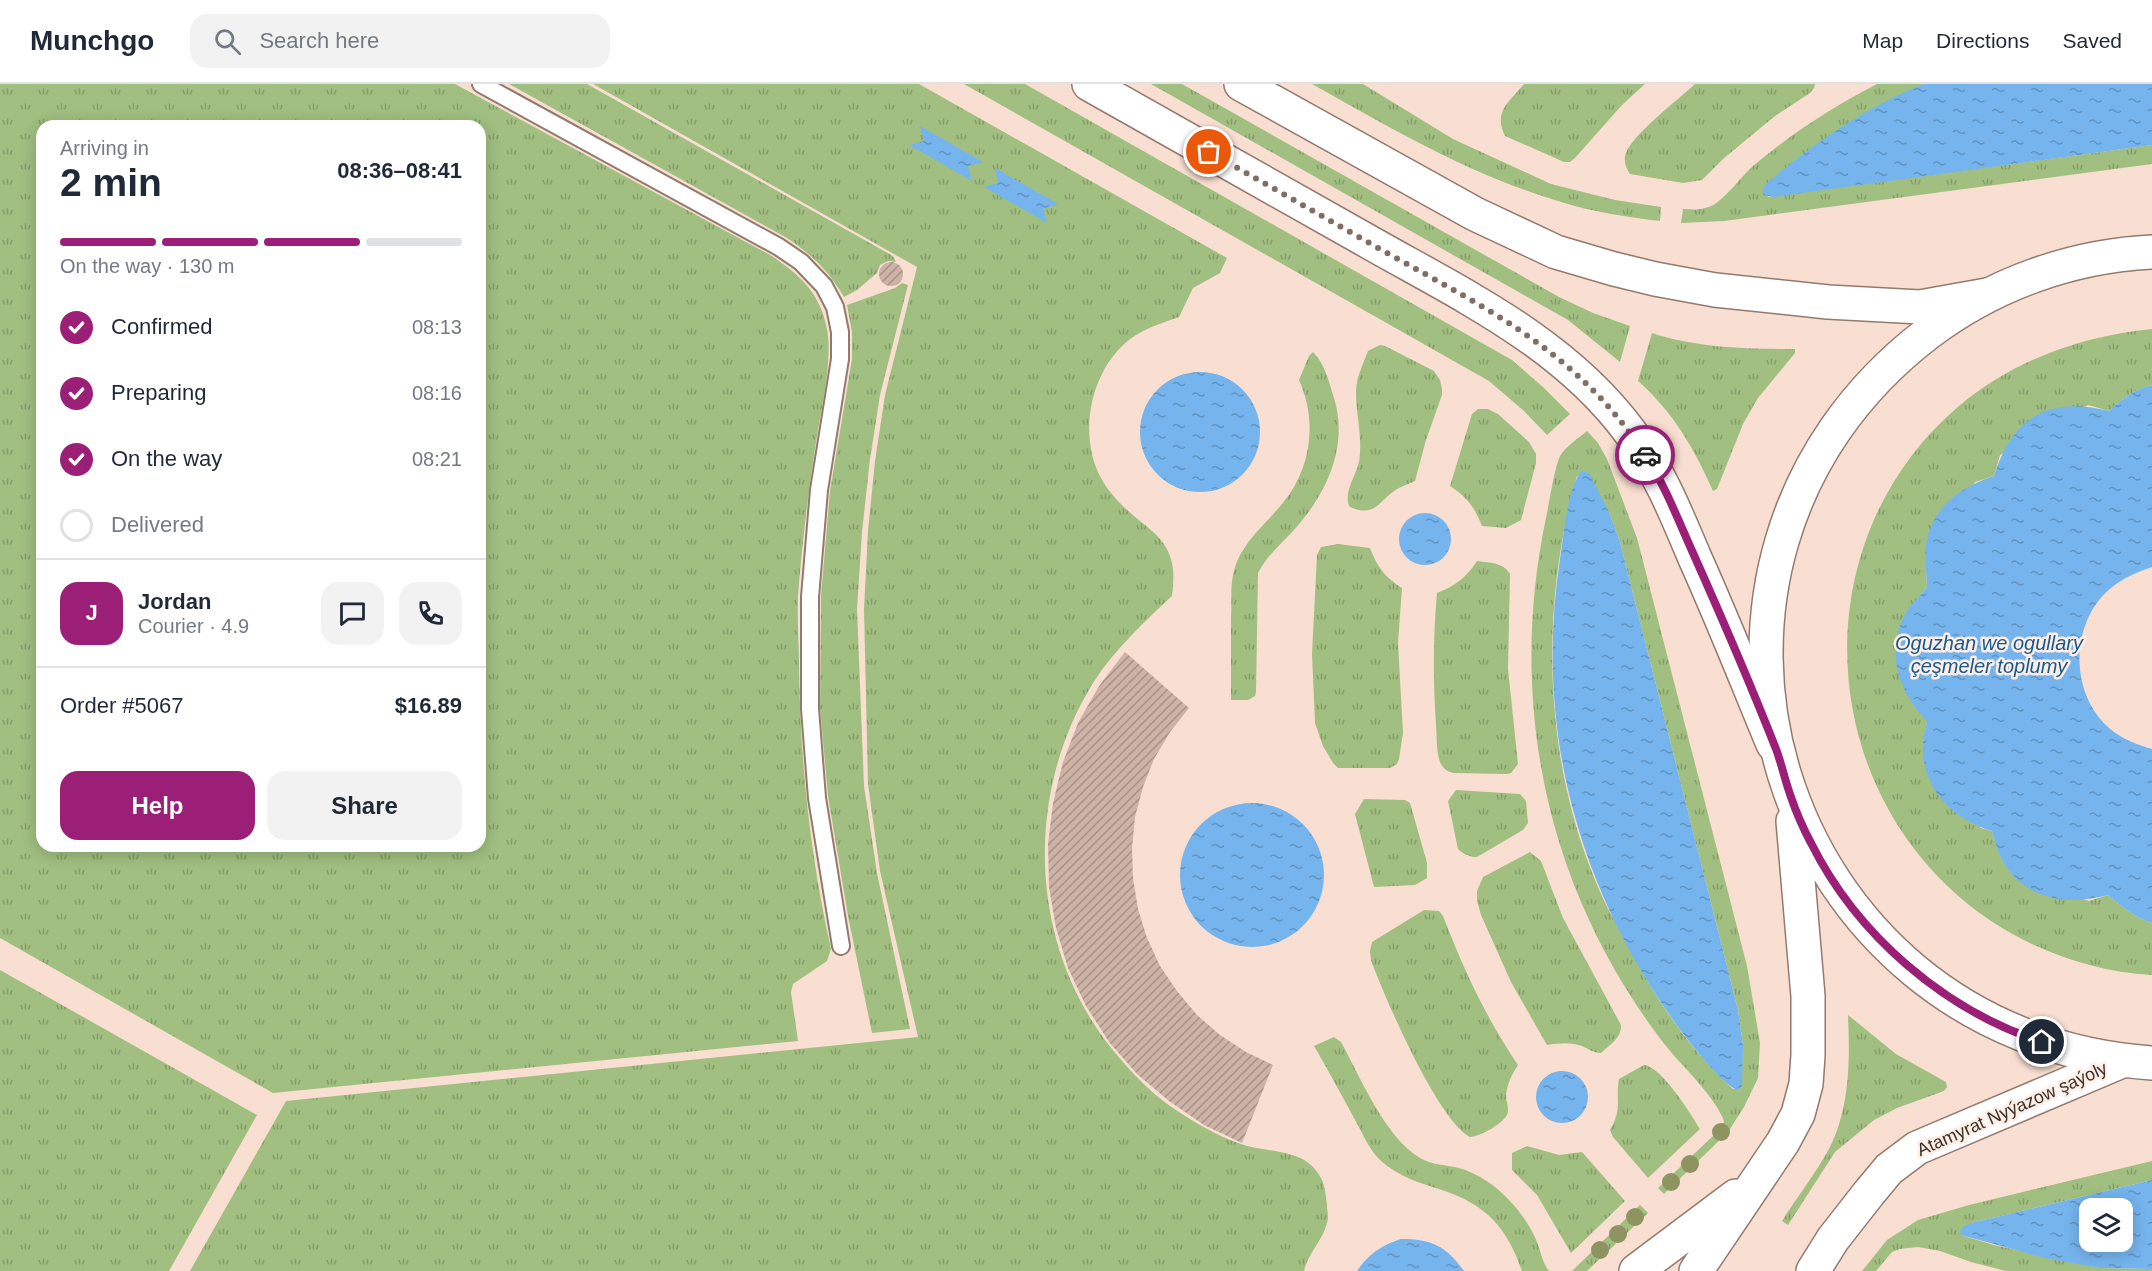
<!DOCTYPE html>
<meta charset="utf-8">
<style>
body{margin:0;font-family:Helvetica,sans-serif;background:#f2f2f3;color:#1f2937;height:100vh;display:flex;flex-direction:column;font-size:22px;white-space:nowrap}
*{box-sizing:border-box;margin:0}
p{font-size:20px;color:#747a83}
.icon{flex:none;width:33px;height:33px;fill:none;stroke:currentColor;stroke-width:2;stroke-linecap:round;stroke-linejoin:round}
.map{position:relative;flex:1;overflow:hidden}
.details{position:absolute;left:36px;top:36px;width:450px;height:732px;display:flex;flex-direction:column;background:#fff;border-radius:18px;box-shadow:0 3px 15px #0003}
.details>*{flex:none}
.tools{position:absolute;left:2079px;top:1114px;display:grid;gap:12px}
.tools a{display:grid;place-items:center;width:54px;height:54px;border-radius:12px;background:#fff;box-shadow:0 3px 15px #0003;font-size:30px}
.pin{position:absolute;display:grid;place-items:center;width:51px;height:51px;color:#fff;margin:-26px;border:3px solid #fff;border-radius:50%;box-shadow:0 2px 6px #0007}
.courier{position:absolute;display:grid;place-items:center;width:60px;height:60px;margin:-30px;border:4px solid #9b1f76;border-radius:50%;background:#fff;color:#222;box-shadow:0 2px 8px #0007}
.headline em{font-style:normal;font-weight:700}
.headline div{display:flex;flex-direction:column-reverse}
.headline{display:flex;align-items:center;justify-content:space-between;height:102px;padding:0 24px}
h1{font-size:39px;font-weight:700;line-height:45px}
.bar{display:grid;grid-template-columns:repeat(4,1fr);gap:9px 6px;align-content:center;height:72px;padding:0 24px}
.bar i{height:8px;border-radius:4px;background:#e0e1e3}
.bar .current{background:#9b1f76}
.bar p{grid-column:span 4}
.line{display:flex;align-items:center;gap:15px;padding:0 24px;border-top:2px solid #e0e1e3}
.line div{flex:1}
.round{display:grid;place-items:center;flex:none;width:63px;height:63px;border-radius:18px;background:#f2f2f3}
ol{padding:0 24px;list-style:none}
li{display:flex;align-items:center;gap:18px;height:66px}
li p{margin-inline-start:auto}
li .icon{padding:6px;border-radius:50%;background:#9b1f76;color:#fff;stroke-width:4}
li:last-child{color:#747a83}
li i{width:33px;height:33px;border:3px solid #e0e1e3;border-radius:50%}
.action{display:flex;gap:12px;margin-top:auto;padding:12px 24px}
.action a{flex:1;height:69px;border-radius:18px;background:#9b1f76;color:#fff;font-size:24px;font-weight:700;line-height:69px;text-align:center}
.action a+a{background:#f2f2f3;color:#1f2937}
header{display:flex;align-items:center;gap:36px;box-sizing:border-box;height:84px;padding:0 30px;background:#fff;border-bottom:2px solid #e0e1e3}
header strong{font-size:28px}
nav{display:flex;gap:33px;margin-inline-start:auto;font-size:21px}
.search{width:420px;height:54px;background:#f2f2f3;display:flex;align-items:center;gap:15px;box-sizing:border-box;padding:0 21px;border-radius:18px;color:#747a83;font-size:22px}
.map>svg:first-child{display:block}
.grass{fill:url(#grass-tufts);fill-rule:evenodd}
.water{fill:url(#water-ripples);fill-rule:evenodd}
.building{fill:url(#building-hatch)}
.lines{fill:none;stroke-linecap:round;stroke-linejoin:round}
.service-casing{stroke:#927a6e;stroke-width:20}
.tertiary-casing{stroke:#927a6e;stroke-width:36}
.primary-casing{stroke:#927a6e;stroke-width:36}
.service{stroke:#fff;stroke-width:16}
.tertiary{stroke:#fff;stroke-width:33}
.primary{stroke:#fff;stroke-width:33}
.tree{fill:#8e9460}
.done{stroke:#7e6e65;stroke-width:6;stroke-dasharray:0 10.8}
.route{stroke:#9b1f76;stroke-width:8}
.labels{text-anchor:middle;stroke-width:5;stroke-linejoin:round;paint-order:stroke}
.street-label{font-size:18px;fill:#3b312b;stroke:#ffeee6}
.water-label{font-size:20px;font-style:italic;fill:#165b90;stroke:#ffeee6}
</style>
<header>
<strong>Munchgo</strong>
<div class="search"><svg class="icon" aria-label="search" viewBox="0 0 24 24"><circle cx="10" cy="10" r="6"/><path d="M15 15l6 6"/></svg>Search here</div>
<nav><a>Map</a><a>Directions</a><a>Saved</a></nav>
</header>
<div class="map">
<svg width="2152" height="1187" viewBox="0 0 2152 1187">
<defs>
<pattern id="grass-tufts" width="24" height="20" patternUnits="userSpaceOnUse" patternTransform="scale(1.5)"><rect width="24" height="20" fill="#a1bf81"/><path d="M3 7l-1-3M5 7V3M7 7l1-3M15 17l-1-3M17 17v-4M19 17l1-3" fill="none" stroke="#849c6a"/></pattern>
<pattern id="water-ripples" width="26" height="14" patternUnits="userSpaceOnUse" patternTransform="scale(1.5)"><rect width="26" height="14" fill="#75b4ed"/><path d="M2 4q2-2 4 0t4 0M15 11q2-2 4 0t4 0" fill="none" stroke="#6193c0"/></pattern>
<pattern id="building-hatch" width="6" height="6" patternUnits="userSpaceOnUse" patternTransform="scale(1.5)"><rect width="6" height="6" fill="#ccb3a6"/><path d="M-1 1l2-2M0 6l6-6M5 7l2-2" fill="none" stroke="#a79287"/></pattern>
</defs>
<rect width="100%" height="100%" fill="#f9dfd1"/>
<path class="grass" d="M0,0H455L772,172C801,192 820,209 827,245C833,276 821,326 816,358C808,409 802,461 798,512C797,535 799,558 799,580C800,676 810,771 831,865L827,877L793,900L791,908L798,957L273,1009L0,854ZM42,42H480V762H42Z
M509,0H587L893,172L896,178L888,177L880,181L877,189L857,206L844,213C828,186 812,171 787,154Z
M593,0H919L1227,174L1220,189L1193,204L1179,233C1165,238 1149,243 1136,251C1092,279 1076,348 1101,394C1109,409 1121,421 1134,432C1152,447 1170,458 1173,485C1174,493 1173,503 1172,512C1143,539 1115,565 1093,599C1020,717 1030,875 1123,978C1137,994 1153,1010 1170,1022C1192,1037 1215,1051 1241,1060C1269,1070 1305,1063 1321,1094C1325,1102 1326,1112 1327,1121C1327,1126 1329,1133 1327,1139C1323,1156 1308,1169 1304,1187H190L286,1017L918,953L880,787L868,700L864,525L868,447L875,377L885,311L917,183Z
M964,0H1025L1512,276L1544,304L1570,330L1547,351L1524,327L1489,297Z
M1151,0H1182L1559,213L1593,229L1630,242L1620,278L1568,236Z
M1312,0H1363L1453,55L1551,100L1615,116L1661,123L1660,137C1626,133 1593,128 1561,118C1472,92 1392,45 1312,0Z
M1524,0H1645L1622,21L1575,74L1570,78H1564L1505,52C1493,28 1509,18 1524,0Z
M1695,0H1815L1814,4L1810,9L1775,32L1723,75L1702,96L1683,99L1630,90C1626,84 1623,77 1626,69C1632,51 1680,14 1695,0Z
M1877,0H1924L1856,35L1767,113L2152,61V80L1724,137L1681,139L1683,125C1694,126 1705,126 1715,120C1727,112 1742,92 1754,81C1791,50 1834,22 1877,0Z
M902,199L908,201L880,311L870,375L862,448L857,525L864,702L877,789L910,945L872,949L848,832L828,712L820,623L821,512L830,407L852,275V248L847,221L895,204Z
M2152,245V301C2135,305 2122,315 2109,327L2088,321L2000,371L1994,392L1975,398L1926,482L1927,503L1907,527L1927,637L1923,659L1981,744L1992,747L2001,774L2013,791L2089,817L2108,811C2122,822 2135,834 2152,839V891C2095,888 2038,868 1991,837C1815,719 1796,460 1959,322C2014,276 2081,252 2152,245Z
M1652,249C1697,264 1747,265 1795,265V269L1758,314L1743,340L1717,405L1713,407C1694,364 1673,328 1638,297Z
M1380,261L1385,262L1434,287L1440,296L1442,305V311L1426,356L1415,397C1409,400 1402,402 1397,405C1378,417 1376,434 1350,423C1342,410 1356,392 1359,378C1363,354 1356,331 1356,308C1356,294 1363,280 1368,267Z
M1313,268C1325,280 1329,298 1334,314C1349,363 1326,411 1293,447C1280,461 1267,472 1258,489L1256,608L1255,612L1248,616H1231C1231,588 1231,561 1231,533C1232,518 1230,501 1234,487C1241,459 1264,442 1282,420C1311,385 1318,338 1299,296L1309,272Z
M1478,325H1488L1498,330L1529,358L1536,370V379L1521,436L1506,444L1482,442C1475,424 1467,413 1450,402L1472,330Z
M1587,347L1598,359L1607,375L1637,454L1747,882L1760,959L1758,994L1744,1023L1728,1048L1664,1110L1658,1104L1714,1051L1724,1038L1723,1034C1710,1008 1689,989 1670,967C1642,933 1609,880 1591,840C1531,714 1517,570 1546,434C1549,420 1555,382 1560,372C1565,363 1579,354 1587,347ZM1577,392L1609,428L1620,458L1738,926L1743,961L1741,1004L1733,1005C1688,964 1654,913 1627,859C1616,839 1604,819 1596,798C1543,672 1540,522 1577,392Z
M1338,460L1370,464C1377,483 1385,493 1402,504L1398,559L1403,649L1399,675L1397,680L1390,684H1338L1333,679L1323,662L1315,639L1312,570L1317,471L1321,463Z
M1477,477C1490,479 1503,478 1510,490L1508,585L1518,680L1511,689L1507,690L1454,689C1448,688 1443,685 1440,678C1436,667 1437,653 1436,641C1433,596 1433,553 1437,509C1455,502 1466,494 1477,477Z
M1456,706L1520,710L1526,717L1528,739L1523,746L1477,773C1471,774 1462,769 1458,765L1448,717Z
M1364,715L1405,716L1410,719L1427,779V794L1415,801L1374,803L1355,730Z
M1530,768L1541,777L1563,834L1621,941C1622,954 1609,961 1601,969C1593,969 1589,965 1582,962C1570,958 1560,959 1547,961L1511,898L1481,831L1477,817V807L1483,793Z
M1424,826L1439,827L1443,832C1463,884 1486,934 1518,981C1512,990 1507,1000 1506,1012C1506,1018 1510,1026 1507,1031C1501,1041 1481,1052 1470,1053C1438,1037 1384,912 1371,876L1370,867L1372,858Z
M0,886L257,1031L169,1187H0Z
M1848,931L1896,970L1946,998L1947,1003L1944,1007L1897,1024L1874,1036L1835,1068L1788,1141L1782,1137C1797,1113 1816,1089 1830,1063C1850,1023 1850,975 1848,931Z
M1334,953L1341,958C1361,994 1384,1052 1420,1074C1431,1081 1447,1081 1459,1084C1478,1089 1496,1102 1509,1116C1520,1127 1531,1143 1537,1158C1541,1168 1542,1178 1549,1187H1522C1507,1144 1487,1121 1442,1106C1420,1099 1399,1093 1381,1077C1369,1066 1362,1048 1354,1034C1341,1010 1328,986 1314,962Z
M1644,981C1662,983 1690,1029 1700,1045L1648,1094L1613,1053L1610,1046C1623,1024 1615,1016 1619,995Z
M1527,1062L1559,1071L1582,1068L1625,1117L1571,1169L1537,1111L1512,1086V1069Z
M2152,1077V1096L1971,1139L1961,1151L1994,1161L2100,1184L2152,1185V1187H2006L1971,1178L1940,1167L1918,1163L1900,1165L1892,1168L1876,1187H1862L1887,1156L1918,1136L1969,1121Z
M1640,1121L1648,1129L1587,1187H1572Z"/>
<path class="water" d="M1924,0H2152V61L1773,113L1763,111L1764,102C1806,64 1871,20 1924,0Z
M920,42L983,78L968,82L972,97L909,61L924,57Z
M995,84L1058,120L1043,125L1047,139L984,103L998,99Z
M1140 348a60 60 0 1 1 120 0a60 60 0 1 1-120 0Z
M2152,301V483C2137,488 2123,494 2111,504C2068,539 2069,615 2114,648C2125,656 2138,661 2152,665V839C2135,834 2122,822 2108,811C2067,822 2023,816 2001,774C1997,766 1995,756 1992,747C1952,735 1921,704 1923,660C1923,652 1926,644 1927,637C1898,607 1884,567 1907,527C1912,519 1921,511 1927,503C1927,489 1924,474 1926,461C1932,423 1960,403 1994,392C2012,333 2049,312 2109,327C2122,315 2135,305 2152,301Z
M1581,387L1589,389L1609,428L1620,458L1738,926L1743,961L1742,1001L1741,1004L1737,1006C1720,998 1690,959 1678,943C1578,804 1534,646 1560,475C1564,450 1567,407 1581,387Z
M1399 455a26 26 0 1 1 52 0a26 26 0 1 1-52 0Z
M1180 791a72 72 0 1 1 144 0a72 72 0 1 1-144 0Z
M1536 1013a26 26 0 1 1 52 0a26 26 0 1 1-52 0Z
M2152,1096V1185L2100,1184L2045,1174L1961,1151L1960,1147L1963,1143L1971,1139ZM2090,1125H2122V1158H2090Z
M1401,1155C1432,1155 1446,1162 1464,1187H1357C1369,1170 1380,1162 1401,1155Z"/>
<path class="building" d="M879 190a12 12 0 1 1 24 0a12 12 0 1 1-24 0Z
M1125,568L1189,624L1170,648L1154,675L1143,703L1135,733L1132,764L1133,794L1138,825L1147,854L1160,882L1177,907L1197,931L1220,951L1246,968L1273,981L1242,1059L1204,1041L1169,1017L1137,990L1109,958L1086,922L1068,884L1056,844L1049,803L1048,760L1053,719L1063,678L1078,639L1099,602Z"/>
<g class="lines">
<defs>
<path id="service" d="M481,0L779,163L801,178L824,202L835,223L840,248V275L819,406L810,513V625L817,714L841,862"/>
<path id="tertiary" d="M1089,0C1180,51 1271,103 1362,154C1458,209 1563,257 1630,348C1658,385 1676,429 1694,472C1722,534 1747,597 1773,660
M1241,0L1475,130L1556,168L1614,185L1655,195L1715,206L1828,218L1920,223L1987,211"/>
<path id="primary" d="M2152,168C2071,172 1993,200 1928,249C1625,480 1774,954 2152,979
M1636,1187L1736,1112
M1696,1187L1783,1058L1798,1030L1806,1000L1808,971V912L1793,737
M1813,1187L1833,1155L1869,1109L1889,1085L1917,1064L2122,977"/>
</defs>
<use href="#service" class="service-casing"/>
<use href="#tertiary" class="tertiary-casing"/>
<use href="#primary" class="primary-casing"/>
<use href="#service" class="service"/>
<use href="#tertiary" class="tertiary"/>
<use href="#primary" class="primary"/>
</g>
<g class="tree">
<circle cx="1721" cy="1048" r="9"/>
<circle cx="1690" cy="1080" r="9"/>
<circle cx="1671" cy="1098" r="9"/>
<circle cx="1635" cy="1133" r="9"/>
<circle cx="1618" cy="1150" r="9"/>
<circle cx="1600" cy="1166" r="9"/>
</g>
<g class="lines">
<path class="done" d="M1209,68C1268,101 1327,135 1387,169C1488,225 1580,270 1645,371"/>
<path class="route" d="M1645,371C1665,401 1678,436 1693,469C1722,534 1750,599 1776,665C1782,681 1785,697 1791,713C1796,728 1803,744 1811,759C1857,851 1944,926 2042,958"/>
</g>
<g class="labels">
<g class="street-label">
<text transform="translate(2012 1025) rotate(-24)" y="6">Atamyrat Nyýazow şaýoly</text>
</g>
<g class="water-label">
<text x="1989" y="566">Oguzhan we ogullary<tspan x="1989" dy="23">çeşmeler toplumy</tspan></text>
</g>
</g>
</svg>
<div class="tools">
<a><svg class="icon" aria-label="layers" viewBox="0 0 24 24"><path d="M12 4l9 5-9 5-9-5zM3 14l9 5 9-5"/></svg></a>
</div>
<div class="pin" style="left:1209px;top:68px;background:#ea580c"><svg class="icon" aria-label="bag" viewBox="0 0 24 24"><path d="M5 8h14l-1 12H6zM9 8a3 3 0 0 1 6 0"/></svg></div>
<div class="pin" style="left:2042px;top:958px;background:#1f2937"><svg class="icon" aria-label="home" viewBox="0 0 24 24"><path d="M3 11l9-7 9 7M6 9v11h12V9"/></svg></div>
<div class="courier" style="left:1645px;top:371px"><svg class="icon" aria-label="car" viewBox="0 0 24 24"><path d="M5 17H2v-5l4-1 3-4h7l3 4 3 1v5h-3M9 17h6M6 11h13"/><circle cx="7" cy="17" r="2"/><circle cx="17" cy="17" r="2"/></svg></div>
<section class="details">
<div class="headline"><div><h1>2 min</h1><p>Arriving in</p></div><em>08:36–08:41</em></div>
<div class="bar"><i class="current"></i><i class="current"></i><i class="current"></i><i></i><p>On the way · 130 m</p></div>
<ol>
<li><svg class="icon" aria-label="check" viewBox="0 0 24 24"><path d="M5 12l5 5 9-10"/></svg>Confirmed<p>08:13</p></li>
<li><svg class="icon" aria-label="check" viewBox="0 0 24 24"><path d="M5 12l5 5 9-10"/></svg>Preparing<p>08:16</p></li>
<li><svg class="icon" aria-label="check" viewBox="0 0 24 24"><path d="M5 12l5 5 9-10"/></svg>On the way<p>08:21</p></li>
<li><i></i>Delivered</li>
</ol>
<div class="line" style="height:108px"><b class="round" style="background:#9b1f76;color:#fff">J</b><div><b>Jordan</b><p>Courier · 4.9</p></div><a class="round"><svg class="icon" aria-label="chat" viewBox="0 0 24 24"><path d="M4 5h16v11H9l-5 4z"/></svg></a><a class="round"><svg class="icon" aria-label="phone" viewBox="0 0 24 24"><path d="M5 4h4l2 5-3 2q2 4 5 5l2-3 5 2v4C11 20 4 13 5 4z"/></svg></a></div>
<div class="line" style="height:78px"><div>Order #5067</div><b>$16.89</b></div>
<div class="action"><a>Help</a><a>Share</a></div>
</section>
</div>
